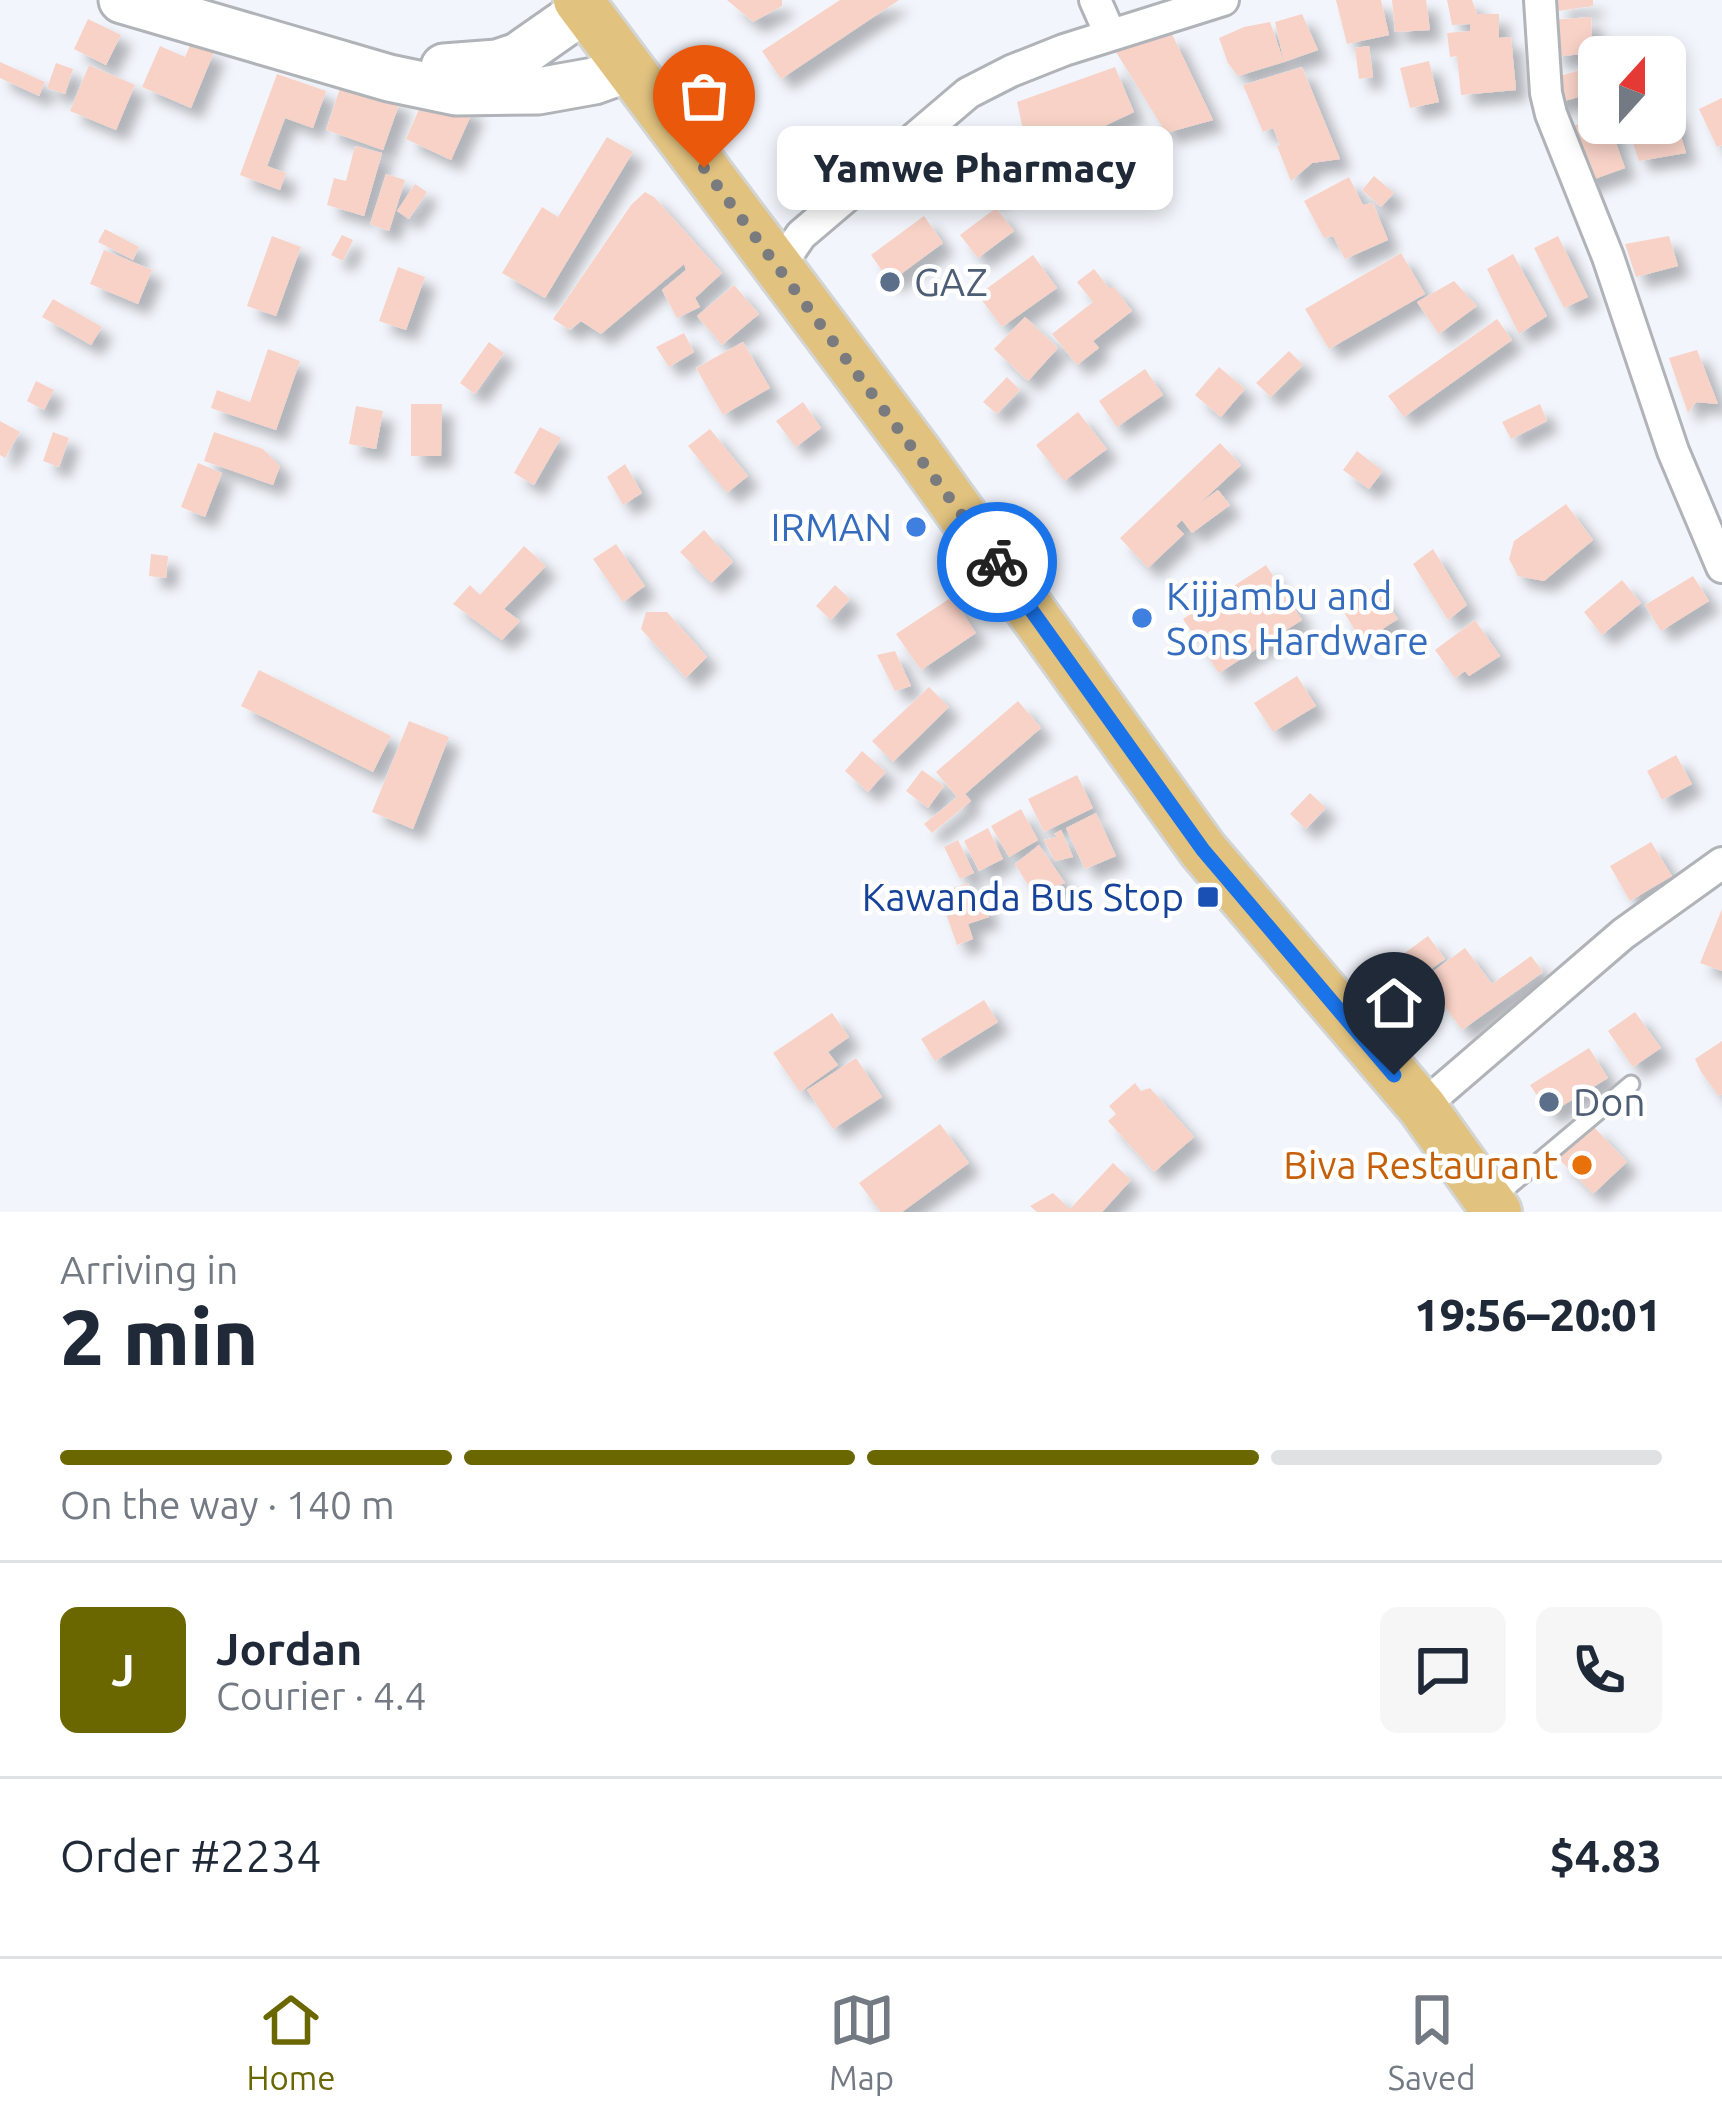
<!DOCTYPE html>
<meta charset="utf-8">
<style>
body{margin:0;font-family:Ubuntu,sans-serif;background:#f6f6f7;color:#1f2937;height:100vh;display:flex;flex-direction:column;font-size:45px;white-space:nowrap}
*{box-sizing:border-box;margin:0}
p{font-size:39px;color:#747a83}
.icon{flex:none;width:66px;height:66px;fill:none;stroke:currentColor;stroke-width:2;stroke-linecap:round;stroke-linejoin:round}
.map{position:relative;height:1212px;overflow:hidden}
.details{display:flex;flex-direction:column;background:#fff;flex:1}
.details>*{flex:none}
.needle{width:78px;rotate:21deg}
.controls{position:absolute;left:1578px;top:36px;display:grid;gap:24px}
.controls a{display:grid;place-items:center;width:108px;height:108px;border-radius:18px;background:#fff;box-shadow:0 6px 18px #0003;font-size:60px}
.pin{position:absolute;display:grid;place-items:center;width:102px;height:102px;color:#fff;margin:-123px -51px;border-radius:50% 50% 50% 0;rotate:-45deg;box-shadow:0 0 12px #0007}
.pin .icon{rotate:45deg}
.courier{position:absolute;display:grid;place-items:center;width:120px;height:120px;margin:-60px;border:9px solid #1a73e8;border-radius:50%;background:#fff;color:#222;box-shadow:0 3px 15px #0007}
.bubble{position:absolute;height:84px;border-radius:18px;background:#fff;box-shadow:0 6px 18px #0003;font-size:39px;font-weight:800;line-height:84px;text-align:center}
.headline em{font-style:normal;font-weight:800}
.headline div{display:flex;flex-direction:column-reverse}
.headline{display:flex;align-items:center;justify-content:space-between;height:204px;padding:0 60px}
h1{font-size:78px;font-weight:800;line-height:90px}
.bar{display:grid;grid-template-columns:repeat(4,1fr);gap:18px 12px;align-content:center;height:144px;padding:0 60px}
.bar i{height:15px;border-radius:9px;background:#e0e1e3}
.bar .active{background:#6a6700}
.bar p{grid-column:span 4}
.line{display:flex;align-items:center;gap:30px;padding:0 60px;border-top:3px solid #e0e1e3}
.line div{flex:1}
.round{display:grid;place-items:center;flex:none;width:126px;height:126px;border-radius:18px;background:#f6f6f7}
.tab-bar{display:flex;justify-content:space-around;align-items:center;height:168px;border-top:3px solid #e0e1e3;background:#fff;font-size:33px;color:#747a83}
.tab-bar a{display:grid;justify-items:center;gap:6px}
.tab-bar .active{color:#6a6700}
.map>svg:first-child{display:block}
.building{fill:#f8d2c7;filter:url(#shadow)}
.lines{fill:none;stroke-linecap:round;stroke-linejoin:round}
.lane-casing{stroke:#b0b3b8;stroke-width:21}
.street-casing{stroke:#b0b3b8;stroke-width:36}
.secondary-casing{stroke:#b0b3b8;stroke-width:51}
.primary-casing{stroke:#d3d4d4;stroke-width:54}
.lane{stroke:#fff;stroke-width:15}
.street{stroke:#fff;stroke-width:30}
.secondary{stroke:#fff;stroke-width:45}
.primary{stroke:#e1c27f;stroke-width:48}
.done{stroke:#7a7b7f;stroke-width:12;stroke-dasharray:0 21.6}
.route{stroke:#1a73e8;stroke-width:15}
.service-dot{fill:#5c6f8a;stroke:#fff;stroke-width:4.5}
.shop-dot{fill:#3f7fe0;stroke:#fff;stroke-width:4.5}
.transit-dot{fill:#1a4fb4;stroke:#fff;stroke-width:4.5}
.food-dot{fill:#e8710a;stroke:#fff;stroke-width:4.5}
.labels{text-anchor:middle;stroke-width:9;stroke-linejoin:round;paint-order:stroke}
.service-label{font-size:39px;fill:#4e5e75;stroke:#fff;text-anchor:start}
.shop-label{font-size:39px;fill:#366cbe;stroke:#fff;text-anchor:end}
.transit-label{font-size:39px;fill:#164399;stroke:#fff;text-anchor:end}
.food-label{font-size:39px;fill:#c56008;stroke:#fff;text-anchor:end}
</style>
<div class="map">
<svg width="1722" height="1212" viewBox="0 0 1722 1212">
<defs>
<filter id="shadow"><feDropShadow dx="11" dy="11" stdDeviation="6" flood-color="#0004"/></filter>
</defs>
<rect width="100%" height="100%" fill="#f2f5fb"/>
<path class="building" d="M727,0H782V6L753,22Z
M840,0H899L781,79L762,51Z
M1336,0H1381L1389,35L1347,44Z
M1392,0H1426L1430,30L1395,32Z
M1447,0H1472L1477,14H1499V38L1511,37L1516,90L1461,95L1457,56L1450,57L1447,33L1470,31V24L1452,25Z
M1556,0H1593V6L1558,11Z
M1302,14L1318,50L1284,62L1275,22Z
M1591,17L1592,53L1553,57L1551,20Z
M88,19L121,35L106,65L74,49Z
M1270,22L1284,62L1238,76L1228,63L1219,38L1244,27Z
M1172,34L1213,120L1166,133L1116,52Z
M191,43L214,52L191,108L142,87L160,46L185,57Z
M1369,46L1373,77L1359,79L1355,48Z
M1429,61L1439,102L1410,108L1400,68Z
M0,62L45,82L39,96L0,78Z
M56,63L73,69L65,94L47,88Z
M89,65L135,85L116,130L70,111Z
M1115,67L1134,112L1043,155L1024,134L1017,102Z
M1302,67L1340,159L1312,163L1291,181L1277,146L1280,145L1273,128L1263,132L1243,85Z
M1590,67L1597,92L1546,106L1539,82Z
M277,74L326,91L313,128L285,118L267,166L286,173L280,190L240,175Z
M342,82L400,102L383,150L326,130Z
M427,91L473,111L451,160L406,139Z
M1722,98V145L1717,147L1699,109Z
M1673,109L1686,153L1639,161L1626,123H1665V111Z
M1599,117V123H1609L1625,168L1578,185L1559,131Z
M607,137L633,152L545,298L502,273L542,207L558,217Z
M355,146L382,153L364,216L327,205L334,178L346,181Z
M1006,152L1023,176L987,201L970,175Z
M386,174L405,180L389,231L370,224Z
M1374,176L1394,193L1381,207L1362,190Z
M1349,177L1363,205L1373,203L1388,240L1345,259L1333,236L1324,238L1304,201Z
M415,184L427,192L409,219L397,211Z
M645,192L654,197L722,273L695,298L700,307L677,318L662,290L686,270L684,264L601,334L581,321L570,330L553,319L631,205Z
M996,208L1014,231L978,258L960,235Z
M924,216L943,243L890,282L871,255Z
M105,229L139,247L133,260L98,242Z
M342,235L353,240L343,261L331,255Z
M272,236L301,247L276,316L247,306Z
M1558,236L1588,297L1564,308L1534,248Z
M1669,236L1678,266L1636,277L1625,244Z
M104,250L152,270L138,304L90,284Z
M1401,253L1425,294L1329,349L1305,309Z
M1513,254L1547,316L1519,334L1487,269Z
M1033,255L1057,288L1002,327L978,295Z
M398,267L425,277L406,330L379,321Z
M1094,269L1110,289L1113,286L1132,311L1093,341L1099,348L1077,365L1052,334L1093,302L1077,282Z
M1454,281L1477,306L1439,334L1417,302Z
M734,285L759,314L722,345L697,316Z
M53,299L102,327L91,345L42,317Z
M1025,317L1058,348L1028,381L994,349Z
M1497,319L1512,340L1404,417L1388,396Z
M684,333L694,352L669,367L656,347Z
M489,342L504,353L475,394L460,383Z
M743,342L770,388L723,415L696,368Z
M268,349L300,361L276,430L211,408L217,390L250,402Z
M1697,350L1718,404L1696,402L1688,413L1669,358Z
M1289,351L1303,365L1271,397L1256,383Z
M1219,367L1245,389L1221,417L1195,395Z
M1145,369L1163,395L1117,427L1099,401Z
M1007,377L1020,390L997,414L983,402Z
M36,381L54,390L44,410L27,401Z
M803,402L821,428L796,447L776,421Z
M411,404H442L441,456H411Z
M1540,404L1547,421L1511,439L1502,422Z
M356,406L383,411L376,449L349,444Z
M1078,412L1107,449L1064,481L1036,445Z
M0,421L20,432L5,458L0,455Z
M540,427L561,438L534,485L514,473Z
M710,429L748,476L727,493L688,446Z
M53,432L69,438L59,467L43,461Z
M214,432L263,449L280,466L273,485L204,461Z
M1220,443L1241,465L1199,504L1218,490L1230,505L1192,533L1182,520L1176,526L1184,534L1148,568L1120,538Z
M1357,451L1383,471L1369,489L1343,470Z
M198,463L222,473L205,517L181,507Z
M625,464L642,493L623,505L607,477Z
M1566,504L1593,540L1544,581L1518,576L1509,559L1514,541Z
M704,530L733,562L711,583L680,552Z
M616,544L645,586L623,602L593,559Z
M524,546L546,566L504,609L520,621L502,640L453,604L470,585L480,595Z
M1433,549L1467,605L1448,620L1413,564Z
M151,554L168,556L166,578L149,576Z
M1266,565L1302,620L1219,673L1183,619Z
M1693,576L1709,601L1661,631L1645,605Z
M1622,580L1641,603L1602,635L1584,612Z
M835,585L850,599L831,620L816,606Z
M1374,586L1398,619L1362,642L1342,609Z
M952,597L976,633L921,670L896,634Z
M646,612H667L707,657L686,678L641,629Z
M1475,620L1500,656L1469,676L1465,671L1455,678L1435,650Z
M895,651L911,686L895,691L877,655Z
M259,670L391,736L373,772L241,706Z
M1297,676L1316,706L1273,732L1254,703Z
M929,687L949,707L893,762L872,741Z
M1018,701L1041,728L965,794L971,801L932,833L924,824L957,797L936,772Z
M409,721L449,737L413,829L372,812Z
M862,751L886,772L868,792L845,771Z
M1676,755L1692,784L1662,800L1647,771Z
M922,770L944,786L928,808L906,791Z
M1077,775L1093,808L1044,832L1028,799Z
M1310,793L1326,808L1306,829L1290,814Z
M1021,809L1038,840L1009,857L991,826Z
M1096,813L1116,856L1085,869L1066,828Z
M988,828L1003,859L979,871L964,841Z
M1061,830L1073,857L1055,861L1044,840L1057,837L1054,834Z
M958,840L974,873L960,879L944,847Z
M1651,842L1672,876L1630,901L1610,866Z
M1039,845L1065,883L1033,893L1015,864Z
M968,883L974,900L982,898L989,917L968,924L973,939L957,945L939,893Z
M1722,909V971L1700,963Z
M1428,936L1445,959L1410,984L1394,961Z
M1465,948L1492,984L1531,956L1543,972L1462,1030L1424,978Z
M984,1000L998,1022L935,1061L921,1039Z
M1635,1012L1661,1048L1633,1067L1608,1031Z
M832,1013L849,1037L828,1052L838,1065L800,1092L773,1053Z
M1722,1041V1094L1719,1096L1701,1072L1695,1059Z
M1589,1048L1608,1078L1549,1114L1530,1085Z
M856,1058L882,1097L833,1129L807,1090Z
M1135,1083L1141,1091L1150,1088L1194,1137L1154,1172L1108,1121L1116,1114L1109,1106Z
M940,1124L969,1163L902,1212H881L859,1183Z
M1592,1125L1627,1162L1593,1194L1558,1158Z
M1113,1163L1131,1180L1102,1212H1037L1030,1206L1053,1193L1070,1209Z"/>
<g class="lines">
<defs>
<path id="lane" d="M1493,1200L1631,1084"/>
<path id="street" d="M1095,0L1110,34
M1540,0L1546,93L1551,114L1608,257L1673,451L1722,567
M779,267L801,235L968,93L1011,71L1064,50L1223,0
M1422,1107L1623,934L1722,863"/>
<path id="secondary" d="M122,0L389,78L456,92L538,91L594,81L630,68
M444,67L497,63L518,56L585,9"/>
<path id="primary" d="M578,0L919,455L1203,850L1422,1107L1497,1212"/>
</defs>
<use href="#lane" class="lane-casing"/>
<use href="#street" class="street-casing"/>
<use href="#secondary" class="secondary-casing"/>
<use href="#primary" class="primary-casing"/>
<use href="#lane" class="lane"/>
<use href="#street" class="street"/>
<use href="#secondary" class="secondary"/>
<use href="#primary" class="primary"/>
</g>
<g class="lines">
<path class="done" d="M704,168L997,562"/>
<path class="route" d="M997,562L1203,850L1394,1075"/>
</g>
<g class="service-dot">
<circle cx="890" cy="282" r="12"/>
<circle cx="1549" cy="1102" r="12"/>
</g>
<g class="shop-dot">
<circle cx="916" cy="527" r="12"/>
<circle cx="1142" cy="618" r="12"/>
</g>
<rect class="transit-dot" x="1196" y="885" width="24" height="24" rx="6"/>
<circle class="food-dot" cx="1582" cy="1165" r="12"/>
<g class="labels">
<g class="service-label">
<text x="914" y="296">GAZ</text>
<text x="1573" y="1116">Don</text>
</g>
<g class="shop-label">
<text x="892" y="541">IRMAN</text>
<text x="1166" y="610" text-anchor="start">Kijjambu and<tspan x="1166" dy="45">Sons Hardware</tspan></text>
</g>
<g class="transit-label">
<text x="1184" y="911">Kawanda Bus Stop</text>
</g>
<g class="food-label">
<text x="1558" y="1179">Biva Restaurant</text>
</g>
</g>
</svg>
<div class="controls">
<a><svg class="needle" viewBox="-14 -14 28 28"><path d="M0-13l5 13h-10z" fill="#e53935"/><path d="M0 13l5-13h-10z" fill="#747a83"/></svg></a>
</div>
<div class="pin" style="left:704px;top:168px;background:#ea580c"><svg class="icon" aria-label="bag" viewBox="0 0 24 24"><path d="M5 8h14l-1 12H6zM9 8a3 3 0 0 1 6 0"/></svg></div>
<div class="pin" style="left:1394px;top:1075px;background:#1f2937"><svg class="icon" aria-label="home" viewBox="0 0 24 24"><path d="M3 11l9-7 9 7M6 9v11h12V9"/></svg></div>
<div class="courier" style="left:997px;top:562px"><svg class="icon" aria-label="bike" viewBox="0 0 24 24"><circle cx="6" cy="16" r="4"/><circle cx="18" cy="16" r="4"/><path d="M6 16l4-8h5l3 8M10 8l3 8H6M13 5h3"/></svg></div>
<div class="bubble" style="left:777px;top:126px;width:396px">Yamwe Pharmacy</div>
</div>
<section class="details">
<div class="headline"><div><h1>2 min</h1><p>Arriving in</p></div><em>19:56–20:01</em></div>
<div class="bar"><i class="active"></i><i class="active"></i><i class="active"></i><i></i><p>On the way · 140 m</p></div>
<div class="line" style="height:216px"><b class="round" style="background:#6a6700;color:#fff">J</b><div><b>Jordan</b><p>Courier · 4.4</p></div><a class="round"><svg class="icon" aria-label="chat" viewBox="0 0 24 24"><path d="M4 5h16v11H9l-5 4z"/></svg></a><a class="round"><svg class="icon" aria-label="phone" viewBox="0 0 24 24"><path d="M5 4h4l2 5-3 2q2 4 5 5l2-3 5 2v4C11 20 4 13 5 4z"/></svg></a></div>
<div class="line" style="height:156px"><div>Order #2234</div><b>$4.83</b></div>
</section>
<nav class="tab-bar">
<a class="active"><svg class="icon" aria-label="home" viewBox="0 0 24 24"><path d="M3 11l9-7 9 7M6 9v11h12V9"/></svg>Home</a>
<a><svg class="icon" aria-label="map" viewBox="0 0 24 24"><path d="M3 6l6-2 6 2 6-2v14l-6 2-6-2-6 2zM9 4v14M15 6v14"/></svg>Map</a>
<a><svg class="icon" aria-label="saved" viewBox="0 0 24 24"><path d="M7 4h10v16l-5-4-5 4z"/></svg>Saved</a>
</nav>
